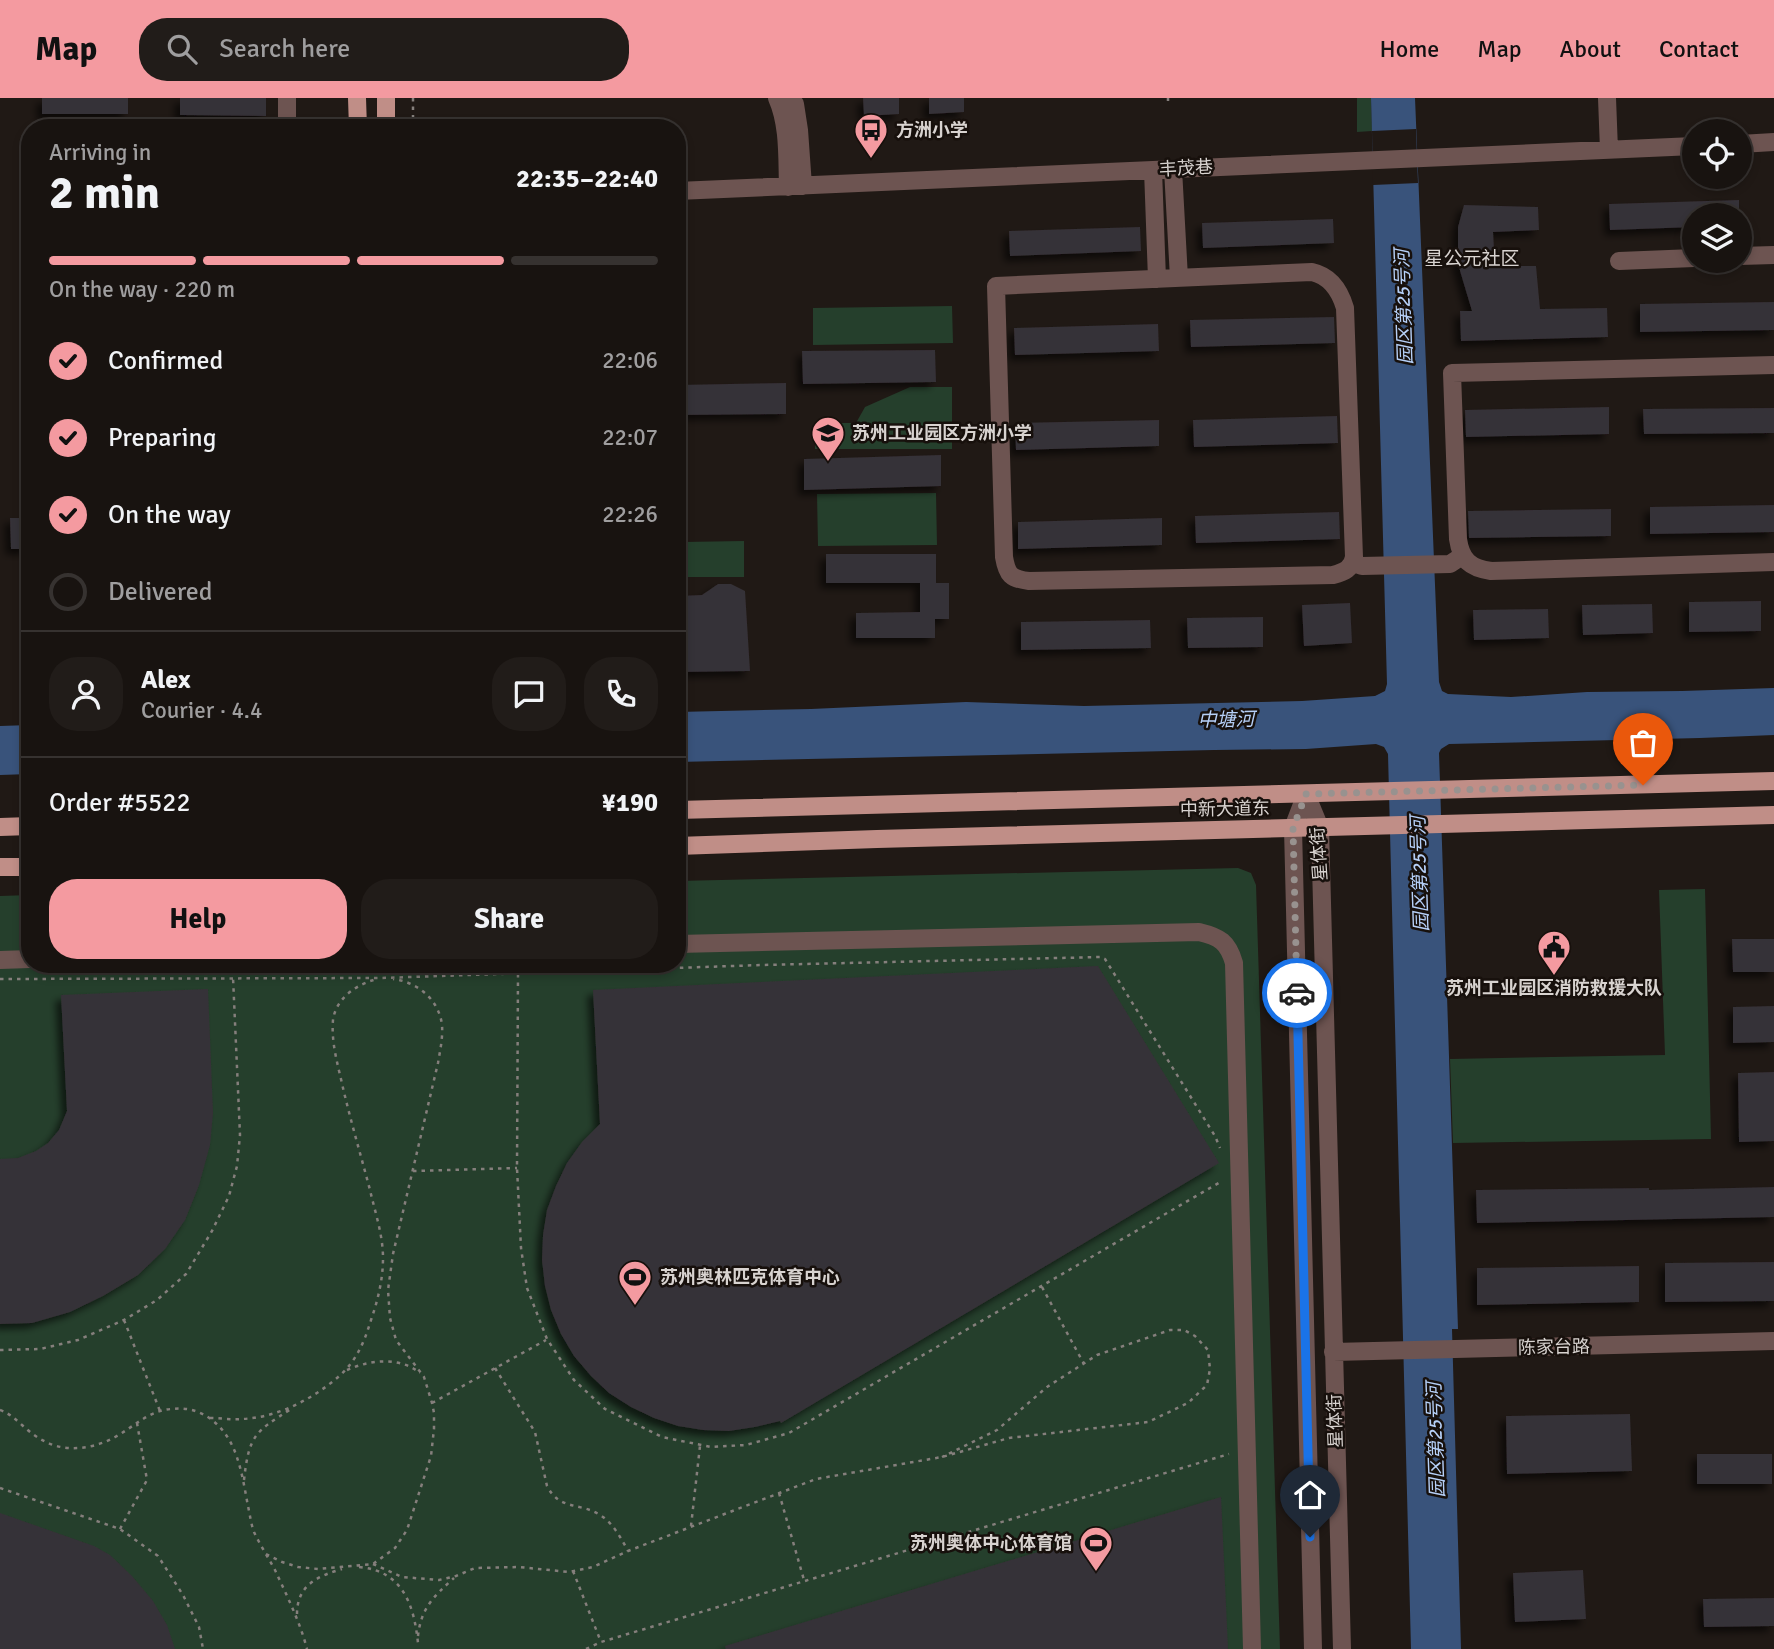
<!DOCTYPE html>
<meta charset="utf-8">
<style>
body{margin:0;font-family:Signika,"Noto Sans SC",sans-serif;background:#211c19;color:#f1f3f6;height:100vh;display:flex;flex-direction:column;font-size:26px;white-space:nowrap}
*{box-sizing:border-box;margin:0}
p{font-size:23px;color:#9f9e9f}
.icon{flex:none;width:38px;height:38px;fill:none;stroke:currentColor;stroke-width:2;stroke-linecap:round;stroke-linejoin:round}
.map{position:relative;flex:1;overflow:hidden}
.drawer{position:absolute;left:21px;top:21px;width:665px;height:854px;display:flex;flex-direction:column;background:#181310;border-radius:28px;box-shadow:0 4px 10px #0003,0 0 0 2px #363230}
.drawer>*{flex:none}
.fabs{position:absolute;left:1682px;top:21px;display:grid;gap:14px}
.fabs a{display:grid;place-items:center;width:70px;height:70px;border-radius:50%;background:#181310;box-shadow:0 4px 10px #0003,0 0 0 2px #363230;font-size:35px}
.pin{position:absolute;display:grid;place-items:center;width:60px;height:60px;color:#fff;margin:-72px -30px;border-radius:50% 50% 50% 0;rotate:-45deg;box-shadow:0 0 7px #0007}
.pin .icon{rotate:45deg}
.courier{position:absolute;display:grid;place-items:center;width:70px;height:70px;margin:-35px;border:5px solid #1a73e8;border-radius:50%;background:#fff;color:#222;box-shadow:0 2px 9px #0007}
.headline em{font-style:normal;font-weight:700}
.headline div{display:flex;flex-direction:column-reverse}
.headline{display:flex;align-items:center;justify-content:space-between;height:119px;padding:0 28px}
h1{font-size:46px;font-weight:700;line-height:52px}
.bar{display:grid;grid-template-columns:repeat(4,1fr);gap:10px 7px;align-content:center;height:84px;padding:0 28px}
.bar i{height:9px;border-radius:5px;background:#363230}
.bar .on{background:#f49aa0}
.bar p{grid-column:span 4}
.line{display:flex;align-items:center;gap:18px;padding:0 28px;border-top:2px solid #363230}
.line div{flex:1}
.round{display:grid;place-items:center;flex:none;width:74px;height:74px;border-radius:28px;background:#211c19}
ol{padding:0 28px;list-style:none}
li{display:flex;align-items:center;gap:21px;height:77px}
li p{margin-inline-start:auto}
li .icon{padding:7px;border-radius:50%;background:#f49aa0;color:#111;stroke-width:4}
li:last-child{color:#9f9e9f}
li i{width:38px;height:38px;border:4px solid #363230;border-radius:50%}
.button{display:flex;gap:14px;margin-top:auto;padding:14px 28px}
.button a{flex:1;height:80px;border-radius:28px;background:#f49aa0;color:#111;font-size:28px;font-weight:700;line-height:80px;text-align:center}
.button a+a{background:#211c19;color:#f1f3f6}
header{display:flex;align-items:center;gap:42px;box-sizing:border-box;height:98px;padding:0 35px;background:#f49aa0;color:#111}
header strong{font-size:33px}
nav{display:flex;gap:38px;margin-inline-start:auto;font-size:24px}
.search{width:490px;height:63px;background:#211c19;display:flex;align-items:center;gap:18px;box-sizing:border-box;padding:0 24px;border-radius:28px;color:#9f9e9f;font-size:26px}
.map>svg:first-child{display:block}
.green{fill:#253f2c}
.water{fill:#39537b}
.pier{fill:#201915}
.building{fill:#363137;filter:url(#shadow)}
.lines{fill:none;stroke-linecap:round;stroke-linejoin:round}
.path{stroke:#857f7c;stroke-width:2.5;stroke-dasharray:3.5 5;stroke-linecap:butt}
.minor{stroke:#6d5451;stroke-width:18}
.major{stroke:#c08e87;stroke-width:18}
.done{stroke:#98928f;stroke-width:7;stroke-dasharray:0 12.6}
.route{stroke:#1a73e8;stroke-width:9}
.labels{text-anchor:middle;stroke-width:5;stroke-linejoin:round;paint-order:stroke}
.poi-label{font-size:18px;font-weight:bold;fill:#d8d3d0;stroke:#17100c;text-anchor:start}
.street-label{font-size:18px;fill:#d8d3d0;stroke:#17100c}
.neighbourhood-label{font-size:19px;fill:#d8d3d0;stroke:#17100c}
.water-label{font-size:19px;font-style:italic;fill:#b6d0f8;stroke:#17100c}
</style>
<header>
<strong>Map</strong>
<div class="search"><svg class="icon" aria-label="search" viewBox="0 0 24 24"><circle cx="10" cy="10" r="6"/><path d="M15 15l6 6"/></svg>Search here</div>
<nav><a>Home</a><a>Map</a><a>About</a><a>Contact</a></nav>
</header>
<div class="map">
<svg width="1774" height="1551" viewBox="0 0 1774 1551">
<defs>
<filter id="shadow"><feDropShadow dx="-5.5" dy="5.5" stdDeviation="3.5" flood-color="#0009"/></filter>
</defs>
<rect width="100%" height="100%" fill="#201915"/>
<path class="green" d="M1357,0H1371L1372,33L1357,34Z
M952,208L953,245L813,247V210Z
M910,289H952V351H815V325H856L865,309Z
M936,395L937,447L818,448L817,396Z
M677,409H683V444L744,443V479H677Z
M1238,770L1251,775L1256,787L1280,1551H0V798L30,797V866H677V783Z
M1705,791L1711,1041L1453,1045L1450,961L1665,957L1659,792Z"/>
<path class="water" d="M1371,0H1415L1439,584L1442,593L1448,596L1511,599L1587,594L1682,593L1774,590V637L1700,640L1449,646L1441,651L1439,655L1458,1231H1452L1461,1551H1411L1388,656L1384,649L1376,646L1306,651L1214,652L677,664V614L811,611L966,604L1084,608L1302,603L1375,598L1385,593L1387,586Z
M30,627V676L0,677V628Z"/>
<path class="pier" d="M1416,31L1418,85L1373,87L1372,33Z"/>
<path class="building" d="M42,0H128V16H42Z
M180,0H266V18L180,17Z
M863,0H899V16L864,18Z
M929,0H964V14L929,16Z
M1739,102V117H1694V129L1610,132L1609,106Z
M1464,107L1538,109L1539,132L1493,134L1495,168H1536L1540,211L1607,210L1608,239L1461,243L1460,213H1472L1458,166V129Z
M1333,121L1334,145L1203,150L1202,125Z
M1140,129L1141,153L1010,158L1009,133Z
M1774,204V232L1640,234V206Z
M1334,219L1335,245L1191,249L1190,222Z
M1158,226L1159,253L1015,257L1014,230Z
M935,252L936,284L803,286L802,253Z
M786,285V316L678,317L677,287Z
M1609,309V336L1466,339L1465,312Z
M1774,310V335L1644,336L1643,311Z
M1337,318L1338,345L1194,349L1193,322Z
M1159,322V348L1016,352L1015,325Z
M941,357V388L804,392V361Z
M1774,407V434L1650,436V409Z
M1611,411V438L1469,440L1468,413Z
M1339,414L1340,441L1196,445L1195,418Z
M10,420H30V451H11Z
M1162,420V447L1018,451V424Z
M826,456H936V485H949V521H935V540H856V515L920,514V485H826Z
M718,486H731L745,493L750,573L677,574V498L702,497Z
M1761,503V533L1689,534V504Z
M1350,505L1352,545L1304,548L1302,507Z
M1652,506L1653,535L1583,537L1582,507Z
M1548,511L1549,540L1474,542L1473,512Z
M1263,519V549L1188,550L1187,520Z
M1150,522L1151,550L1021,552V524Z
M1732,841H1774V874H1733Z
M1098,868L1219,1065L781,1325L780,1323L755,1329L729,1333L703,1332L678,1328L654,1320L631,1309L609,1295L591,1278L574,1258L561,1236L551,1212L545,1188L542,1162L543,1137L547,1112L556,1088L567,1065L582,1044L600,1026L593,892Z
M208,891L213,1015L210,1047L199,1087L185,1122L165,1151L138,1177L103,1198L70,1214L32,1225L0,1226V1061L18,1060L36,1053L48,1045L59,1032L67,1013L61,897Z
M1774,908V944L1733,945V909Z
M1774,974V1043L1739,1044L1738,975Z
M1774,1089V1119L1477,1125L1476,1092L1649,1090V1092Z
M1774,1164V1203L1665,1204V1165Z
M1639,1168V1204L1477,1207V1170Z
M1630,1316L1632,1373L1507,1376L1506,1318Z
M1697,1356H1772V1386H1697Z
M1221,1399L1228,1551H726L725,1548Z
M0,1415L94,1448L110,1457L132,1478L153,1503L167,1527L175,1551H0Z
M1583,1472L1586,1521L1515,1524L1513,1475Z
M1774,1500V1528L1704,1529L1703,1501Z"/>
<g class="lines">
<path class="path" d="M413,0V30
M1168,0V3
M518,876L517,1070L521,1150L527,1190L547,1241L574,1282L605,1311L662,1339L711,1349L746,1347L789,1335L1222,1083
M0,881L382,880L762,867L1101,859L1105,861L1215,1038L1220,1050
M413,1073L517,1070
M1042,1189L1084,1266
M124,1222L160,1313
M0,1252L40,1251L78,1242L124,1222L157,1202L186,1176L212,1133L229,1098L237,1068L240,1037L233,879
M495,1270L535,1334L547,1388C560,1413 580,1404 600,1417C613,1425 621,1440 628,1453
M347,1272C370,1262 399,1258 420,1275
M432,1305L546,1242
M0,1312C9,1315 15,1321 22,1327C35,1339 50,1349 69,1350C84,1351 101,1347 115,1339C134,1329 149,1312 172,1311C186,1309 201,1313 212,1322C238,1342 242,1377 248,1408C250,1417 251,1426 254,1434C260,1447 268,1459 275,1472C287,1498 300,1524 307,1551
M210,1320C220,1320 231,1322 241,1321C276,1320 311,1302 337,1280C356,1264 364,1245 371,1222C378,1202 383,1181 383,1160C383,1137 375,1114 370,1092C361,1058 351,1024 343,990C338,967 331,945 333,922C336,900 357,886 377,881
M244,1382C249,1337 255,1334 291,1311
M0,1390L120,1431L158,1458L183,1497L199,1529L203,1551
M779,1395L804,1482
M691,1428L700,1348
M120,1431L147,1382L137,1325
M266,1456L282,1464L298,1469L318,1471L373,1466L395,1450L407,1432L431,1358L434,1331V1315L432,1305L424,1279L396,1242L390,1220L388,1192L393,1156L438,965C440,953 443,940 442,927C439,902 418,884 393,881
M373,1466L402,1479L439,1482L456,1478L475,1470L519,1469L569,1474L593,1469L628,1453L816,1381L942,1359L1009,1340L1148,1324L1188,1305L1207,1287L1210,1271L1208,1252L1195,1238L1184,1232H1170L1097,1257L1047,1289L997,1332L942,1359
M359,1469C403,1473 414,1507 418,1545
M573,1473L601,1544
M297,1516C297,1487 318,1478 342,1471
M418,1538C421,1510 434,1498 454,1480
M586,1551L601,1544L1229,1356"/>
<path class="minor" d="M287,0V30
M777,0C789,27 787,60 788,89
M781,0L795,6L799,32L803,88
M1607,0L1609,52
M1740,46L1774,44
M1173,71L1179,180
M1153,72L1157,181
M677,93L1694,48
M1740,158L1774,157
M1619,163L1694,160
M1312,174C1330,178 1340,193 1345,210L1354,459C1352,471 1344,474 1333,477L1029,483C1011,481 1007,477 1004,459L996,188Z
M1774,267L1452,275L1458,441C1461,462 1470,470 1491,473L1774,464
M1353,465L1362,468L1450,466L1462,458
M1306,696L1320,730L1342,1551
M1306,696L1293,730L1313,1551
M677,846L1199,834C1220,839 1228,844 1234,865L1252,1551
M0,862L30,861
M1333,1254L1774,1243"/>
<path class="major" d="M357,0L358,30
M386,0V30
M677,712L1774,683
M0,729L30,728
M677,748L877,741L1774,717
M0,769H30"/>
</g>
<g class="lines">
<path class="done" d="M1297,895L1293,730L1306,696L1643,687"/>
<path class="route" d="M1297,895L1310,1439"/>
</g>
<defs>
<symbol id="bus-pin" viewBox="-11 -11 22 30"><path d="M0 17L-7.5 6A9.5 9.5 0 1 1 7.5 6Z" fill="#f49aa0" stroke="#17100c"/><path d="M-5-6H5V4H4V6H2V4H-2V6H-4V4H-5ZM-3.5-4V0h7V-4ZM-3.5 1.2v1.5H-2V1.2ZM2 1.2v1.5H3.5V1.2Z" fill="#111"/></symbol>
<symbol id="school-pin" viewBox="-11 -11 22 30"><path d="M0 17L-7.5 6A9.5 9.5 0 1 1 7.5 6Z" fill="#f49aa0" stroke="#17100c"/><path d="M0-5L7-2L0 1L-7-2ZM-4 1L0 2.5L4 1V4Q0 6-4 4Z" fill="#111"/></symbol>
<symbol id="civic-pin" viewBox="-11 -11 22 30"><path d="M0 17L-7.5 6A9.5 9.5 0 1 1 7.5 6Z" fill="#f49aa0" stroke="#17100c"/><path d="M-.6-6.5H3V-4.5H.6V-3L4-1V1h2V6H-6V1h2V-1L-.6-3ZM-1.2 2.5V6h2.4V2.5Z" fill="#111"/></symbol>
<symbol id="stadium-pin" viewBox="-11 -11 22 30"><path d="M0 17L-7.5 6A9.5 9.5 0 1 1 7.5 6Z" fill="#f49aa0" stroke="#17100c"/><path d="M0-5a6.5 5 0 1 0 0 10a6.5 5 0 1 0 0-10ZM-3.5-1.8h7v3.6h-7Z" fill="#111"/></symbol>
</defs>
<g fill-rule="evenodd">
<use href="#bus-pin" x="852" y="13" width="38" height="52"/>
<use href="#school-pin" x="809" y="316" width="38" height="52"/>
<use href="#civic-pin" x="1535" y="830" width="38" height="52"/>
<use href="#stadium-pin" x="616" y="1160" width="38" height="52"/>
<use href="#stadium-pin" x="1077" y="1426" width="38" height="52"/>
</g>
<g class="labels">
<g class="poi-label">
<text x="896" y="38">方洲小学</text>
<text x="852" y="341">苏州工业园区方洲小学</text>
<text x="1554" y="896" text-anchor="middle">苏州工业园区消防救援大队</text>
<text x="660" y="1185">苏州奥林匹克体育中心</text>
<text x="1072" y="1451" text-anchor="end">苏州奥体中心体育馆</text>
</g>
<g class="street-label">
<text transform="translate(1186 70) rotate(-3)" y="6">丰茂巷</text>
<text transform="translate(1225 711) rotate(-1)" y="6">中新大道东</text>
<text transform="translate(1319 756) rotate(-94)" y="6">星体街</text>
<text transform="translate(1554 1249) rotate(-1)" y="6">陈家台路</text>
<text transform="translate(1335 1323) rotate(-92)" y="6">星体街</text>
</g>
<g class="neighbourhood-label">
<text x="1472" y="167">星公元社区</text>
</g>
<g class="water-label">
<text transform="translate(1403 209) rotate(-92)" y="7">园区第25号河</text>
<text transform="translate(1226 621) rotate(-1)" y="7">中塘河</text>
<text transform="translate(1419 776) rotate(-92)" y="7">园区第25号河</text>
<text transform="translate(1435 1342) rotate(-92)" y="7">园区第25号河</text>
</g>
</g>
</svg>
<div class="fabs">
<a><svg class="icon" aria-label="locate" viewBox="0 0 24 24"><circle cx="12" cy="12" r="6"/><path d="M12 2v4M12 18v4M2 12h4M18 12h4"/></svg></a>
<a><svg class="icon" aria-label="layers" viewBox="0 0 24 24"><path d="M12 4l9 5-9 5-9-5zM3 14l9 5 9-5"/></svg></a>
</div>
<div class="pin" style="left:1643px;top:687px;background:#ea580c"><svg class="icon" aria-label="bag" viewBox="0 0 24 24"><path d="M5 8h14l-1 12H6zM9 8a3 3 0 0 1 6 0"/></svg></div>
<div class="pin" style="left:1310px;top:1439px;background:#1f2937"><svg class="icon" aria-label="home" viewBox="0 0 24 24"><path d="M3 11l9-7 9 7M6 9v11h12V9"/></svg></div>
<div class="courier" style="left:1297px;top:895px"><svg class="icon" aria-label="car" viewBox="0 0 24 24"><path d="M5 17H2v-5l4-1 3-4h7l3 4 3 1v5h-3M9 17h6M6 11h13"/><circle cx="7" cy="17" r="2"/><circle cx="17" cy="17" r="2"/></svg></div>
<section class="drawer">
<div class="headline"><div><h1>2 min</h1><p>Arriving in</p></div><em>22:35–22:40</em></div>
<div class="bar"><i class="on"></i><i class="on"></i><i class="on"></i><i></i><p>On the way · 220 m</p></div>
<ol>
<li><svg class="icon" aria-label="check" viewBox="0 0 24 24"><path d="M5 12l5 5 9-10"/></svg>Confirmed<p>22:06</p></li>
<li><svg class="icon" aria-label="check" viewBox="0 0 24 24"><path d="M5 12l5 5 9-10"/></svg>Preparing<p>22:07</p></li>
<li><svg class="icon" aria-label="check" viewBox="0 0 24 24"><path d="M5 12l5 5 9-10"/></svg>On the way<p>22:26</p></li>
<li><i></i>Delivered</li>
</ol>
<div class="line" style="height:126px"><a class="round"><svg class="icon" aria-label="person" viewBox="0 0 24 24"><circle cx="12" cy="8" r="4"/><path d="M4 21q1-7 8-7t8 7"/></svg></a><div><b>Alex</b><p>Courier · 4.4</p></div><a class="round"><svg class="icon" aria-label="chat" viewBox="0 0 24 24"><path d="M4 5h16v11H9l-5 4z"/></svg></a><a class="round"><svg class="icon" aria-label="phone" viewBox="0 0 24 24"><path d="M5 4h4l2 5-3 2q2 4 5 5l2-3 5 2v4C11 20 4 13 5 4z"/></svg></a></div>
<div class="line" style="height:91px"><div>Order #5522</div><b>¥190</b></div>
<div class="button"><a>Help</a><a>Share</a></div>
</section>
</div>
